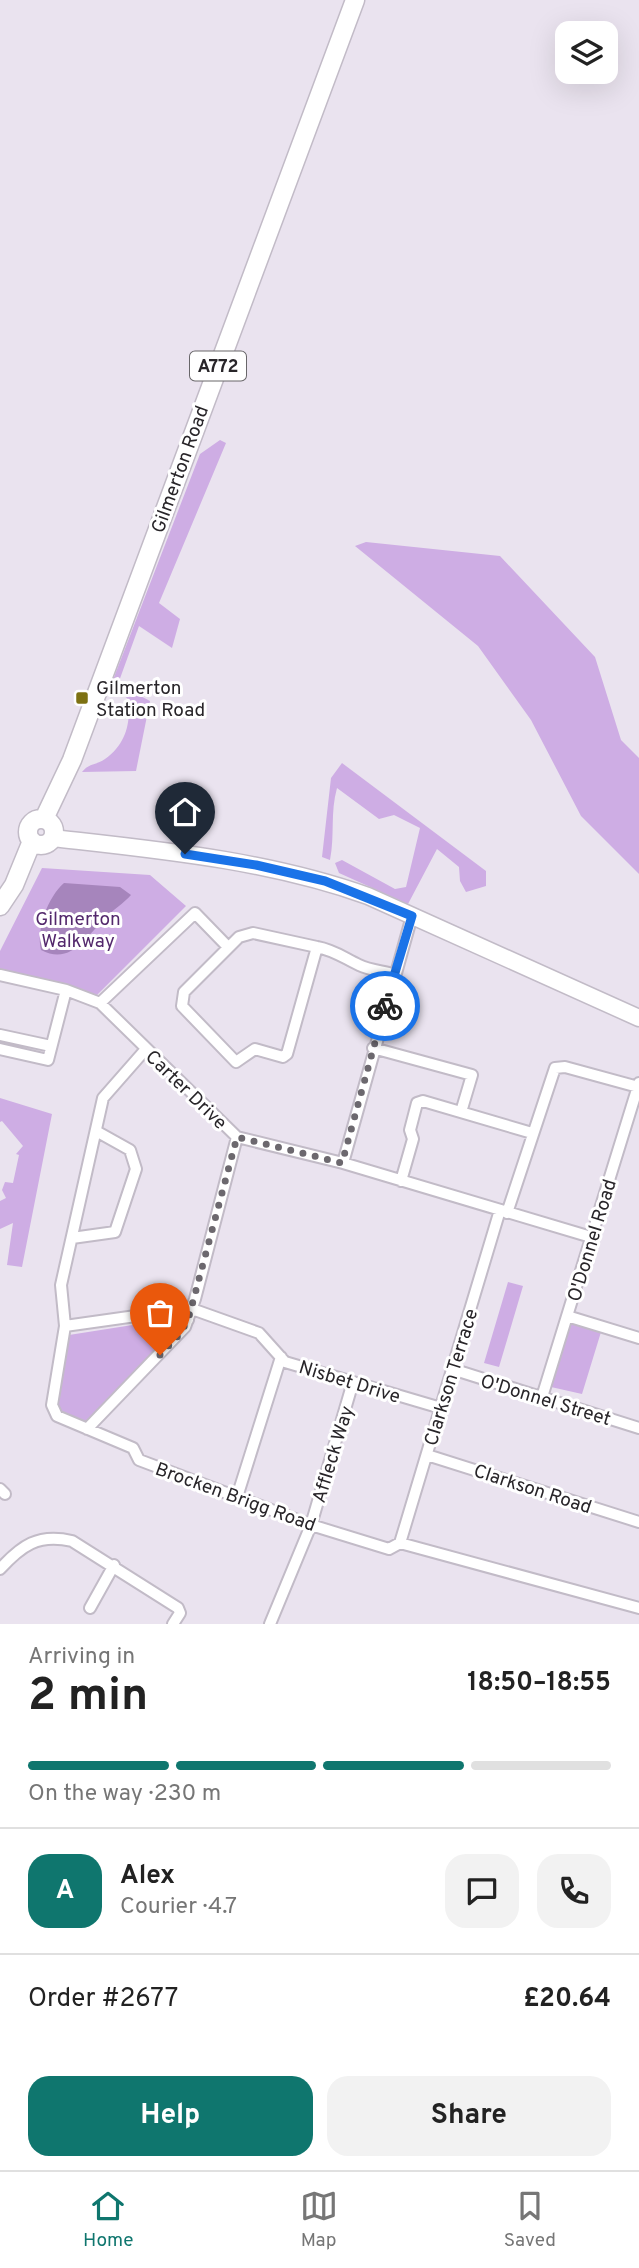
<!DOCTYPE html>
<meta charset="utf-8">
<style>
body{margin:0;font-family:Overpass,sans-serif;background:#f2f2f2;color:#222;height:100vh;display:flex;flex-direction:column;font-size:26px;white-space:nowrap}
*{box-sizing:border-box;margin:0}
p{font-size:23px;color:#767676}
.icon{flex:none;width:38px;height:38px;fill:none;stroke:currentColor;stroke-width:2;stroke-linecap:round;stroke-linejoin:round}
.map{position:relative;height:1624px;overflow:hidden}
.side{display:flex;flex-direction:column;background:#fff;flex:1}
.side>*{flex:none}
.buttons{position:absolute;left:555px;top:21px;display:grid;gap:14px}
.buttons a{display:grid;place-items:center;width:63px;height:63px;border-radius:14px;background:#fff;box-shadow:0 7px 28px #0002;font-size:35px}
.pin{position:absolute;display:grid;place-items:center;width:60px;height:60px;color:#fff;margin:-72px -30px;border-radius:50% 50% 50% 0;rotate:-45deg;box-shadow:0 0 7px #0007}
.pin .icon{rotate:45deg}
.courier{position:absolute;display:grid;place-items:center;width:70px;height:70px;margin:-35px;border:5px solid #1a73e8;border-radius:50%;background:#fff;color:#222;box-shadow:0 2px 9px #0007}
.head em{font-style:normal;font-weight:700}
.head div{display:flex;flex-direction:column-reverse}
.head{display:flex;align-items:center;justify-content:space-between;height:119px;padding:0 28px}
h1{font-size:46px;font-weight:700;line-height:52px}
.bar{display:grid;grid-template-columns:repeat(4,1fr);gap:10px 7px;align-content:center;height:84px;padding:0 28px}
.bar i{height:9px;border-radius:5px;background:#e0e0e0}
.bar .selected{background:#0f766e}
.bar p{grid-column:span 4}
.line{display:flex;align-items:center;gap:18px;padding:0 28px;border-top:2px solid #e0e0e0}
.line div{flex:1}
.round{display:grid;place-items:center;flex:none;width:74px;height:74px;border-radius:21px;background:#f2f2f2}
.primary-button{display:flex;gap:14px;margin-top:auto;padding:14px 28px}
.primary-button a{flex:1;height:80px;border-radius:21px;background:#0f766e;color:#fff;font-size:28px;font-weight:700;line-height:80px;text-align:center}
.primary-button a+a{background:#f2f2f2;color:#222}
.menu{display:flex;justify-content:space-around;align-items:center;height:98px;border-top:2px solid #e0e0e0;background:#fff;font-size:19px;color:#767676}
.menu a{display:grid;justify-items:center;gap:4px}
.menu .selected{color:#0f766e}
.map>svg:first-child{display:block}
.green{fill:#ceade4}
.water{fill:#a685bc}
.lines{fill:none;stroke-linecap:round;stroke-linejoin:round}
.street-casing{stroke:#c2bbc7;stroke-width:14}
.secondary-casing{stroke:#c2bbc7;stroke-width:19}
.primary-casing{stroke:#c2bbc7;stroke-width:21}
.street{stroke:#fff;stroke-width:10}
.secondary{stroke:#fff;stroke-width:16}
.primary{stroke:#fff;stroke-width:18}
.done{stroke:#6c686e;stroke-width:7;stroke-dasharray:0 12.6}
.route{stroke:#1a73e8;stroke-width:9}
.poi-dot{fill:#7d7112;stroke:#fff;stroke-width:2.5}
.labels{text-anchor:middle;stroke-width:6;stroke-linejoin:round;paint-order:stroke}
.shield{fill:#fff;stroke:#686669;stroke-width:2}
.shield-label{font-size:18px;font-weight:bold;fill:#282529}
.street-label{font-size:19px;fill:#282529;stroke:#fff}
.poi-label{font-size:19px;fill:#282529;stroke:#fff;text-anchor:start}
.park-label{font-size:19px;fill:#53286c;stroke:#fff}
</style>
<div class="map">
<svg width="639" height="1624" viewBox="0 0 639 1624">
<rect width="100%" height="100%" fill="#eae3ef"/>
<path class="green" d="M220,440L226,443L159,603L180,619L172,648L139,626L118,684L150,701L136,771L82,772C89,763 97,765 105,759C126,744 131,723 128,699L111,685L200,454Z
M366,542L500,556L595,657L621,740L639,758V874L581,816L531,720L478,646L355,546Z
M342,763L486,871V886L466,892L460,881L459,867L437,849L408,904L339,873L335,863L342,860L395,889L406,887L420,828L394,815L379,819L337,788C330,813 335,835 330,860L322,857L331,778Z
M42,868L150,875L186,906L97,995L0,971V951Z
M0,1098L52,1114L22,1267L7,1265L13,1223L0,1229V1201L6,1198L2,1190L5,1182L13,1183L19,1155L16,1154L23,1146L2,1121L0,1122Z
M508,1282L523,1286L499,1367L484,1363Z
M158,1321L172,1336L85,1425L60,1412L56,1402L69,1335Z
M570,1322L601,1332L582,1394L551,1387Z"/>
<path class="water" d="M64,883L120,887L131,895C124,903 113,910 105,918C87,936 71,966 41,950C36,929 48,897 64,883Z"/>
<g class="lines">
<defs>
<path id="street" d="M317,947L287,1054L283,1057L255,1049L236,1062L182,1006L184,992L239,937L253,933L317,947C334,950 344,958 359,965C369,970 382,971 393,974
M0,975L66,990L100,1003L237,1137L343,1163L591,1237
M100,1003L195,913L228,947
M0,1035L51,1046
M373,1048L472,1075L461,1112
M0,1049L48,1060L66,990
M146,1049L103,1098L61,1285L65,1326L52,1405L57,1416L133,1448L139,1460L311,1525L389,1549L400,1543L639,1608
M343,1163L412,916
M401,1181L413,1139L410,1130L417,1103L423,1101L532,1133
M507,1213L555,1068L565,1067L638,1087
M72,1238L115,1232L136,1169L130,1150L96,1131
M192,1309L259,1333L285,1362L441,1408
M567,1316L639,1338
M65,1326L157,1313L188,1320
M452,1369L639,1428
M542,1397L639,1083
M87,1429L185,1327L195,1299L237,1137
M427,1455L639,1522
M0,1489L5,1494
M237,1497L281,1357
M400,1543L500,1210
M0,1569C21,1546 38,1533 72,1541L178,1608L180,1613L173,1624
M90,1608L114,1565
M270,1624L311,1525L353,1382"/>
<path id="secondary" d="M53,838C159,850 267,860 368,896L639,1018"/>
<path id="primary" d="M44,819L72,760L355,0
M28 832a13 13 0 1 1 26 0a13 13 0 1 1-26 0Z
M0,906L14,885L32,841"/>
</defs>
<use href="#street" class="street-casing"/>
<use href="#secondary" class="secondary-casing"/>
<use href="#primary" class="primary-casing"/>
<use href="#street" class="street"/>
<use href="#secondary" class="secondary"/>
<use href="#primary" class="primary"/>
</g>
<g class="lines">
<path class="done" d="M160,1355L178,1336L188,1320L237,1137L342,1163L385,1006"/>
<path class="route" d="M185,854L256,865L325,881L412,916L385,1006"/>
</g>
<rect class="poi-dot" x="75" y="691" width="14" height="14" rx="3.5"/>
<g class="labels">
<rect class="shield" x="190" y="351.5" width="56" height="29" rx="5"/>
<g class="shield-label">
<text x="218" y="372">A772</text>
</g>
<g class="street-label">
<text transform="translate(179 469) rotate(-70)" y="7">Gilmerton Road</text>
<text transform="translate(187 1089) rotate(44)" y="7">Carter Drive</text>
<text transform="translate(591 1240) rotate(-73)" y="7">O'Donnel Road</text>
<text transform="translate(450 1377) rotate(-73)" y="7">Clarkson Terrace</text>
<text transform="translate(350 1381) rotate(17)" y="7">Nisbet Drive</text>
<text transform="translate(546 1399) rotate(17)" y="7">O'Donnel Street</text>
<text transform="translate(332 1454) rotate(-73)" y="7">Affleck Way</text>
<text transform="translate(533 1488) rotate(18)" y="7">Clarkson Road</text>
<text transform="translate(236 1496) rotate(20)" y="7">Brocken Brigg Road</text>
</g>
<g class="poi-label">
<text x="96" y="694">Gilmerton<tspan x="96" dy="22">Station Road</tspan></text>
</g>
<g class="park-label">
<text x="78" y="925">Gilmerton<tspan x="78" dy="22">Walkway</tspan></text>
</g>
</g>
</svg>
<div class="buttons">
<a><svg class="icon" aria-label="layers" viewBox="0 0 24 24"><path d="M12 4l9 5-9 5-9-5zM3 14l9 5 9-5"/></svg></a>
</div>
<div class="pin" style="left:160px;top:1355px;background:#ea580c"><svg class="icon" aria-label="bag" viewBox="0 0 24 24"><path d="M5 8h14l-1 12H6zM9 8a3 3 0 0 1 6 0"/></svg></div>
<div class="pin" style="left:185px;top:854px;background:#1f2937"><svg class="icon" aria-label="home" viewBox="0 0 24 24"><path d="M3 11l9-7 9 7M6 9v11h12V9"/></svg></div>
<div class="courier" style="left:385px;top:1006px"><svg class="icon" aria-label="bike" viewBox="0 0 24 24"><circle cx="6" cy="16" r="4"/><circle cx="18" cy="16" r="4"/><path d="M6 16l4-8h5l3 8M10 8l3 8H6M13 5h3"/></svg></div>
</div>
<section class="side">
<div class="head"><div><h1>2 min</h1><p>Arriving in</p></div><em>18:50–18:55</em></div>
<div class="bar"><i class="selected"></i><i class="selected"></i><i class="selected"></i><i></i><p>On the way · 230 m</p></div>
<div class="line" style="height:126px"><b class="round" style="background:#0f766e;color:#fff">A</b><div><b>Alex</b><p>Courier · 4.7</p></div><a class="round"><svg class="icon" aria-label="chat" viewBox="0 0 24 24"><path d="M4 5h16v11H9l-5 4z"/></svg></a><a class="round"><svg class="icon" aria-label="phone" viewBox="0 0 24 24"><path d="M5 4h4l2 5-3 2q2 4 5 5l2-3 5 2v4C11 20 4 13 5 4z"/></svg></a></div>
<div class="line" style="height:91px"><div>Order #2677</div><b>£20.64</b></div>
<div class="primary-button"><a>Help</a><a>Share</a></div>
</section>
<nav class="menu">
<a class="selected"><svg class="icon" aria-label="home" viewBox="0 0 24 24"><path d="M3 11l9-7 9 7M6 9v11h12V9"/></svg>Home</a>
<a><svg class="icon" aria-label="map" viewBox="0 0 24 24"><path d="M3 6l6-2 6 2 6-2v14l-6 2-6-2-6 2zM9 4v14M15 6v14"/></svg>Map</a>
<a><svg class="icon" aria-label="saved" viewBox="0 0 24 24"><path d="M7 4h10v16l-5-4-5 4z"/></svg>Saved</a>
</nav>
